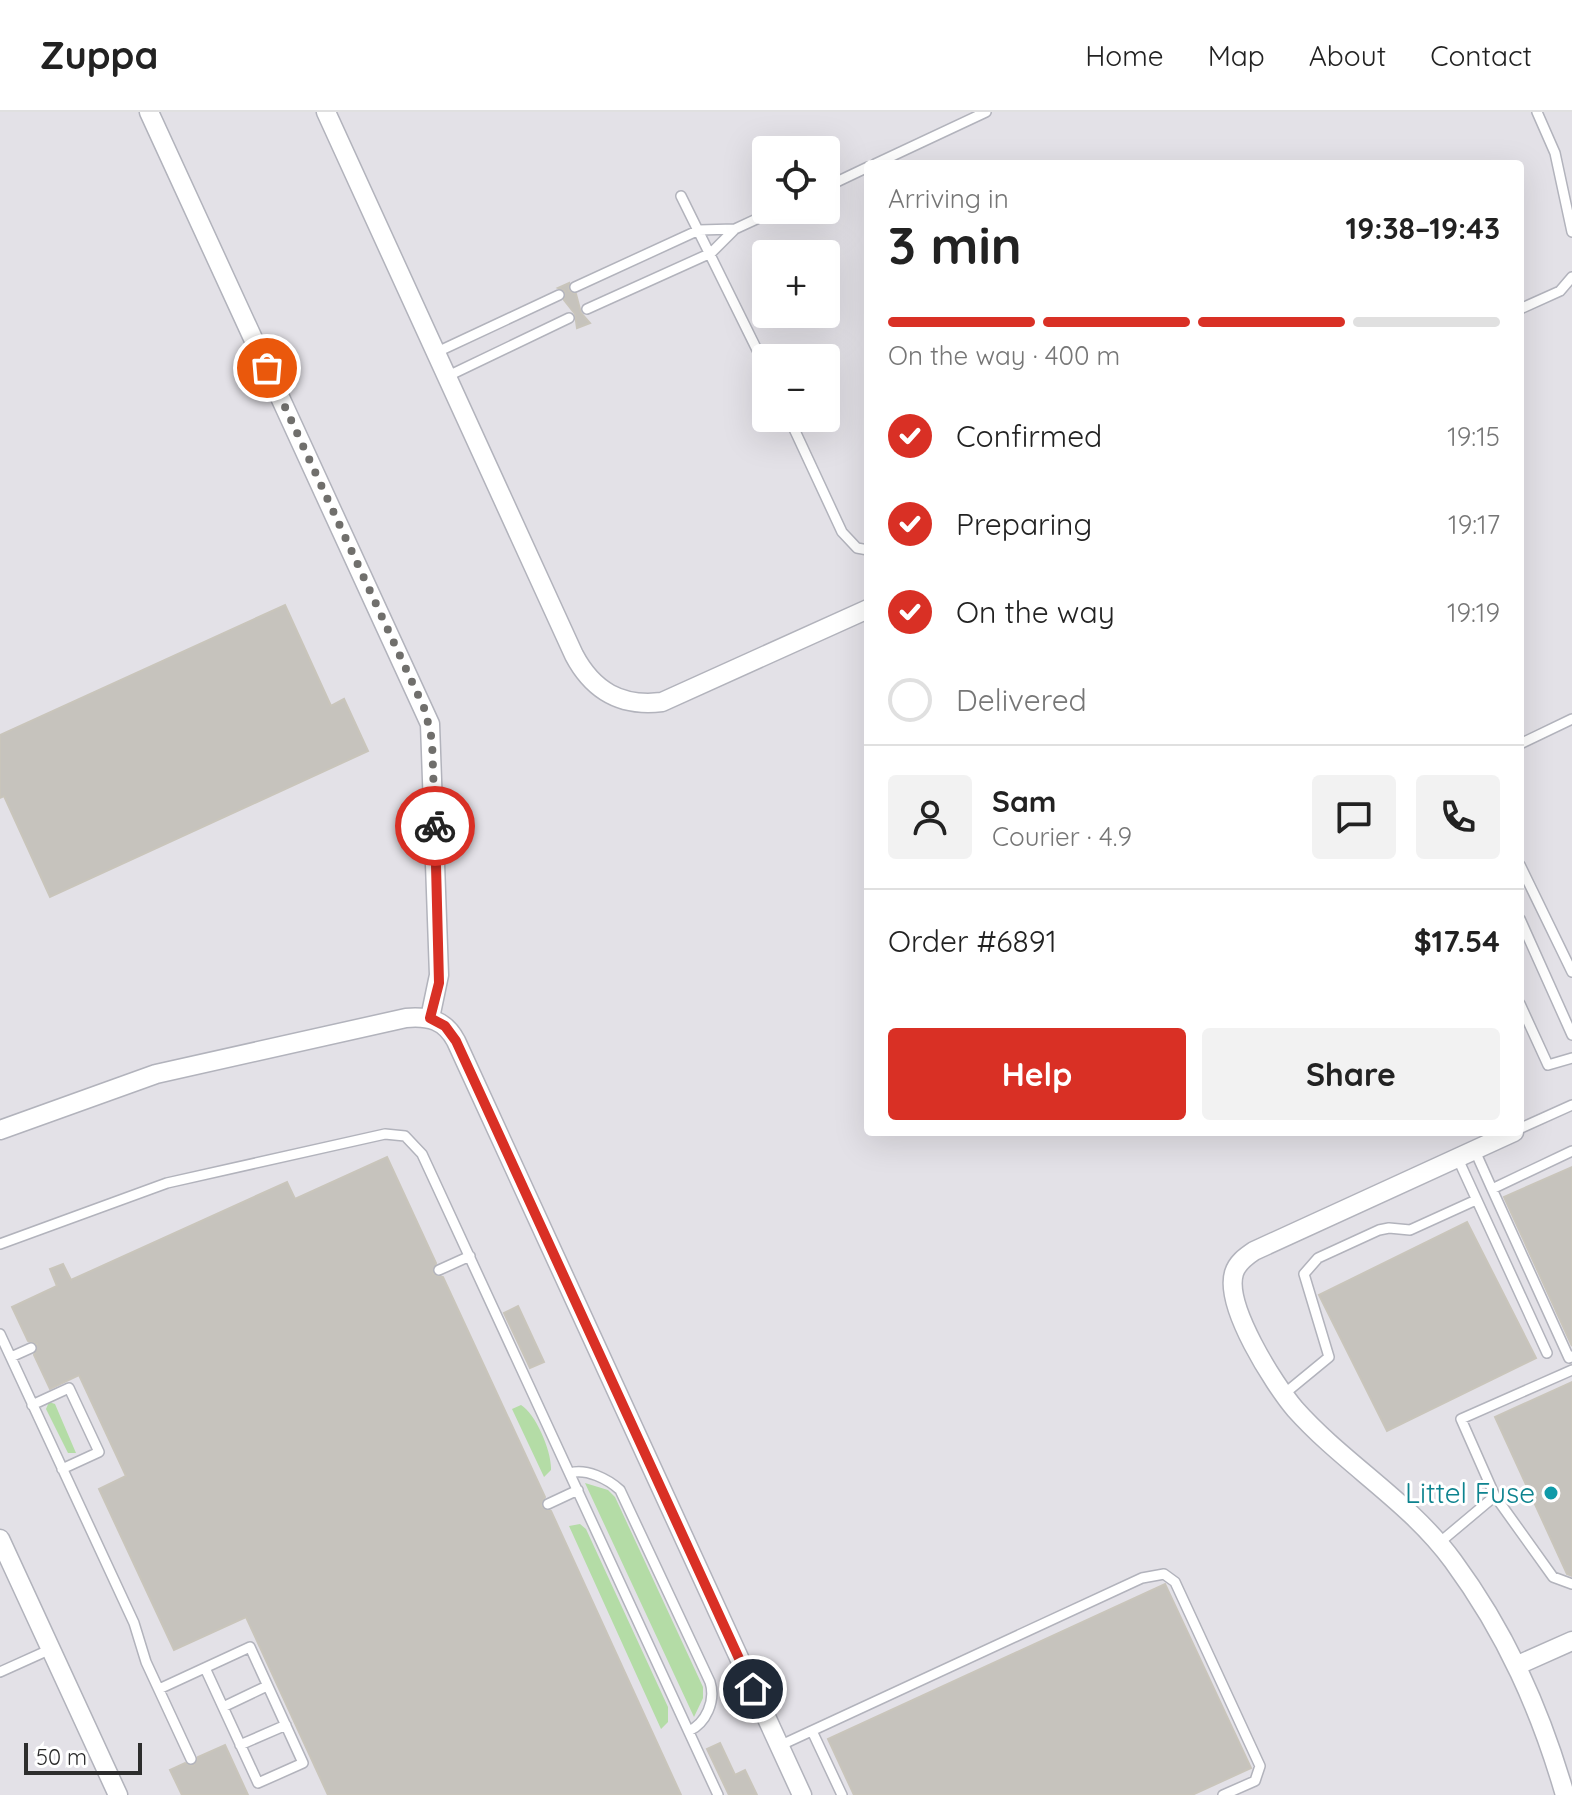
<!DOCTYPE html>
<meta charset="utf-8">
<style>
body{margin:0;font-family:Quicksand,sans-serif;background:#f2f2f2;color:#222;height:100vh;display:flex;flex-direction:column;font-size:30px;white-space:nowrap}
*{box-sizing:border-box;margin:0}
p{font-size:26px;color:#767676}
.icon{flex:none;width:44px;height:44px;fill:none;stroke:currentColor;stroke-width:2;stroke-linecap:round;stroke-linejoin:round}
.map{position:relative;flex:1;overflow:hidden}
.details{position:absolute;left:864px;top:48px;width:660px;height:976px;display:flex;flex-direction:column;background:#fff;border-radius:8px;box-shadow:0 8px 32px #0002}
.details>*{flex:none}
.tools{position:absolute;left:752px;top:24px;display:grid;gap:16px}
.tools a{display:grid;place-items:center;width:88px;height:88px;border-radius:8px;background:#fff;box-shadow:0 8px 32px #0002;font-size:40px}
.scale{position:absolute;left:24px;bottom:20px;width:118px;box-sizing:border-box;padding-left:8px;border:4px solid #2d2d2d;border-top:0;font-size:22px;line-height:28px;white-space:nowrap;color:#2d2d2d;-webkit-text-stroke:6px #fff;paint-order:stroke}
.pin{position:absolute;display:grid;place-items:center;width:68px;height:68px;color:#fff;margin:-34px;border:4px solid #fff;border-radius:50%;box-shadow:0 2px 8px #0007}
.courier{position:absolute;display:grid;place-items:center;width:80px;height:80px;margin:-40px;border:6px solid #d93025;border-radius:50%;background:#fff;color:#222;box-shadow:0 2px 10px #0007}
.summary em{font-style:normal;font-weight:800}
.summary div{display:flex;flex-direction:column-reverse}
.summary{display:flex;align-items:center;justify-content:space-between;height:136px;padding:0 24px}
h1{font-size:52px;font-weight:800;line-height:60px}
.bar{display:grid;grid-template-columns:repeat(4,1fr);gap:12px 8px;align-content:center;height:96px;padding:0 24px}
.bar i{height:10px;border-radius:6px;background:#e0e0e0}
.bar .active{background:#d93025}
.bar p{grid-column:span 4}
.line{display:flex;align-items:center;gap:20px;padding:0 24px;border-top:2px solid #e0e0e0}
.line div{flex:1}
.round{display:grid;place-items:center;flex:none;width:84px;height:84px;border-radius:8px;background:#f2f2f2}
ol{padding:0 24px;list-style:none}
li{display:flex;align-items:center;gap:24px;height:88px}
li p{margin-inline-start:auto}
li .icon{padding:8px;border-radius:50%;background:#d93025;color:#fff;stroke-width:4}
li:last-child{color:#767676}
li i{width:44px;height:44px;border:4px solid #e0e0e0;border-radius:50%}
.button{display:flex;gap:16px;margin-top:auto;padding:16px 24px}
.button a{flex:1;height:92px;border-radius:8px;background:#d93025;color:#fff;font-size:32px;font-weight:800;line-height:92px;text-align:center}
.button a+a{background:#f2f2f2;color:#222}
header{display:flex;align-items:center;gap:48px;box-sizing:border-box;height:112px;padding:0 40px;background:#fff;border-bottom:2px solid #e0e0e0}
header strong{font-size:38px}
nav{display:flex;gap:44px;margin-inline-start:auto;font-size:28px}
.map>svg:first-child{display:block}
.industrial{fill:#e3e1e7;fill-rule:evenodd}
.green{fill:#b4dca6}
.building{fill:#c6c3bd;stroke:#c9c5bb;stroke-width:2}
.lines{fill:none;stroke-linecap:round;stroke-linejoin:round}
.service-casing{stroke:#b2b3bc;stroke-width:12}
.minor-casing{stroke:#b2b3bc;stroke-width:21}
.service{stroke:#fff;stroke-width:9}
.minor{stroke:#fff;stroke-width:18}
.done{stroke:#706f6c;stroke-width:8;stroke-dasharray:0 14.4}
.route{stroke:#d93025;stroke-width:10}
.culture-dot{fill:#0f9aa8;stroke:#fff;stroke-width:3}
.labels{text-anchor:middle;stroke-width:6;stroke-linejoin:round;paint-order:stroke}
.culture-label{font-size:28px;fill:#0d838f;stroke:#fff;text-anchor:end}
</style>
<header>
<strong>Zuppa</strong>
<nav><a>Home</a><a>Map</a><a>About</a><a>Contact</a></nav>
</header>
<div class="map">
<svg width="1572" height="1683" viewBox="0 0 1572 1683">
<rect width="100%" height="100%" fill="#ede9e2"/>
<path class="industrial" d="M0,0H1572V1683H0ZM766,38H826V98H766ZM868,52H1520V1020H868ZM766,142H826V202H766ZM766,246H826V306H766Z"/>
<path class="green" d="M49,1290L55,1292L76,1341H68L46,1297Z
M521,1293C536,1302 552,1340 551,1358L544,1365L512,1297Z
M585,1371L608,1378L615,1385L703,1575V1586L694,1605Z
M580,1412L586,1417L668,1595V1610L661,1617L569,1414Z"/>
<path class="building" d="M569,171V179L576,182L581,201L590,211L577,216L575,202L564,188L565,179L558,176Z
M285,493L331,594L344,587L368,639L50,785L4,684L0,686V623Z
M387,1045L436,1151L433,1162L443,1165L545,1385L541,1394L551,1399L681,1683H328L246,1505L174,1538L99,1377L126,1364L79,1263L50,1277L34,1243L37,1232L28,1229L12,1195L57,1174L50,1157L63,1152L71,1168L287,1070L295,1087Z
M1572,1055V1234L1504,1085Z
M1467,1110L1536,1246L1387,1319L1319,1183Z
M518,1194L544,1250L530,1256L504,1201Z
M1572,1270V1464L1567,1462L1495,1305Z
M1165,1472L1251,1656L1192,1683H854L828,1627Z
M720,1631L735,1663L745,1658L757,1683H729L707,1637Z
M225,1633L248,1683H182L170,1658L185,1651L193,1654L198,1645Z"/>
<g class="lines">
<defs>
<path id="service" d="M1537,0L1555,41L1572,120
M875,52L986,0
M826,75L868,55
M681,84L766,256
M575,175L699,118L735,117
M587,197L711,141L735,117L776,98
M1520,197L1560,179L1572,165
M435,241L559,183
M446,265L569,206
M789,306L842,420L857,436L868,438
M1520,632L1572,607
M1520,753L1572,860
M1520,807L1572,923
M1520,892L1548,953L1572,946
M1521,1016L1572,993
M1475,1039L1492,1077L1572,1039
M1458,1047L1547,1241
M1492,1077L1569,1246L1572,1244
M0,1132L167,1071L385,1022L405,1024L422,1042L718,1683
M439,1158L470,1144
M0,1222L134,1511L146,1550L191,1647
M11,1245L31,1236
M1572,1258L1461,1307L1495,1384L1553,1465L1572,1472
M1284,1282L1329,1245L1304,1162L1318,1146L1379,1118L1389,1116L1410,1118L1476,1088
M32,1293L69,1276L99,1340L62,1357
M570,1361C586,1356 608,1367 620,1378L710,1570C716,1589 706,1611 689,1619
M548,1392L578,1378
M1439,1431L1495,1384
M0,1560L51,1537
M159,1577L250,1535L303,1651L258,1671L205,1556
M223,1595L267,1574
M812,1619L842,1683
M240,1633L286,1613
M779,1634L1142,1466L1164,1462L1175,1470L1260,1654L1255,1669L1223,1683"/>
<path id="minor" d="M149,0L430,612L439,863L430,906
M326,0L574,543C593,579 621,595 662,590L868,497
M0,1018L156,962L406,906C429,904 445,908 456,929L802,1683
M1514,1020L1254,1139C1245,1145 1237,1151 1234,1161C1224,1194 1274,1272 1295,1297C1344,1352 1409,1389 1453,1449C1506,1521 1540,1597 1565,1683
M0,1427L118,1683
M1518,1553L1572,1529"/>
</defs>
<use href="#service" class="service-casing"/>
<use href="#minor" class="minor-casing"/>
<use href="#service" class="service"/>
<use href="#minor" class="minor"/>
</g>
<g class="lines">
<path class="done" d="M267,256L425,598L432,628L435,714"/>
<path class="route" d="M435,714L439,871L430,906L445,914L456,929L753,1577"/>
</g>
<circle class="culture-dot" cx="1551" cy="1381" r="8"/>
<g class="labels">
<g class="culture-label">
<text x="1535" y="1391">Littel Fuse</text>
</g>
</g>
</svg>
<div class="tools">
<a><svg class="icon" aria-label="locate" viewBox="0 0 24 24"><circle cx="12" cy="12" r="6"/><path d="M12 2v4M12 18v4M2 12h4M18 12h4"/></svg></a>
<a>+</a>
<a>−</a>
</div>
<div class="scale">50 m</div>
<div class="pin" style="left:267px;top:256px;background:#ea580c"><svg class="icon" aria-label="bag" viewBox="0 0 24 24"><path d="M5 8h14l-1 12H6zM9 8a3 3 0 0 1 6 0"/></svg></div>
<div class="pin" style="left:753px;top:1577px;background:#1f2937"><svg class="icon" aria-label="home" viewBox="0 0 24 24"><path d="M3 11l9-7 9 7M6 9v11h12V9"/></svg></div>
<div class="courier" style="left:435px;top:714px"><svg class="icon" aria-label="bike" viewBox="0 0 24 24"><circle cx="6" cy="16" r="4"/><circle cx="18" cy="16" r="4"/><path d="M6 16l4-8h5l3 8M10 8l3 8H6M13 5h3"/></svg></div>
<section class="details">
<div class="summary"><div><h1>3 min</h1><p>Arriving in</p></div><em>19:38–19:43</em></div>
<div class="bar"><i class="active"></i><i class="active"></i><i class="active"></i><i></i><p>On the way · 400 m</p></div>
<ol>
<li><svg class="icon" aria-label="check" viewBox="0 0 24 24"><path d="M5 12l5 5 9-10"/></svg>Confirmed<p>19:15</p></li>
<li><svg class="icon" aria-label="check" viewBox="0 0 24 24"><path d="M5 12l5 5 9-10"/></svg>Preparing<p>19:17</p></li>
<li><svg class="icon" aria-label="check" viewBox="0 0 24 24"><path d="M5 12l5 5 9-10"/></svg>On the way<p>19:19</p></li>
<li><i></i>Delivered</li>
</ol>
<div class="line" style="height:144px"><a class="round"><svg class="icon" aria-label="person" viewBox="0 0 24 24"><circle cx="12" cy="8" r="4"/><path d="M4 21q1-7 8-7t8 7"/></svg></a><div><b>Sam</b><p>Courier · 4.9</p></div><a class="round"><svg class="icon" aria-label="chat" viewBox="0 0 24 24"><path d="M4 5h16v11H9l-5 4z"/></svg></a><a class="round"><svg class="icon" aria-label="phone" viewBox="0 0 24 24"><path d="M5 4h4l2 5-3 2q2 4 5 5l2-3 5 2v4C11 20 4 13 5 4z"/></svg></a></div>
<div class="line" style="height:104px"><div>Order #6891</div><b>$17.54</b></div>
<div class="button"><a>Help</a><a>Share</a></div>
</section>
</div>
